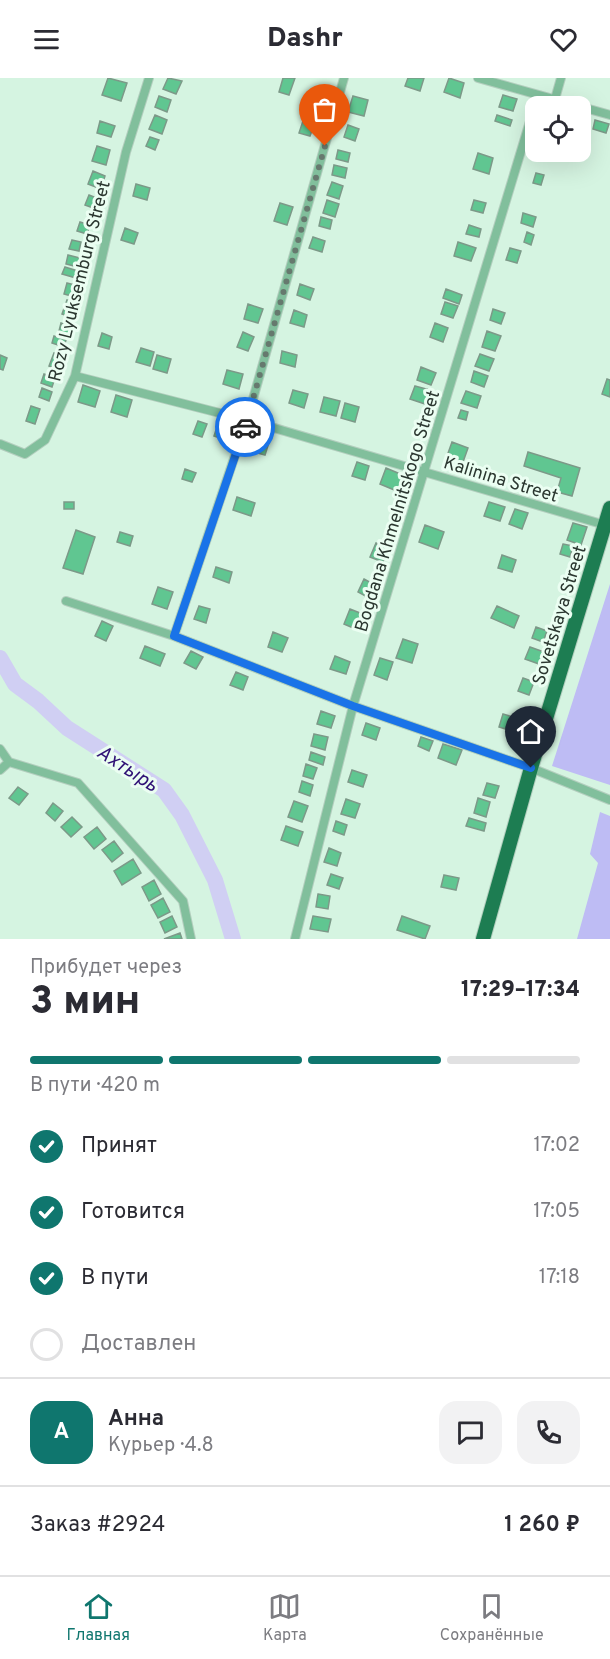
<!DOCTYPE html>
<html lang="ru">
<meta charset="utf-8">
<style>
body{margin:0;font-family:Overpass,sans-serif;background:#f2f2f3;color:#2b2b33;height:100vh;display:flex;flex-direction:column;font-size:22px;white-space:nowrap}
*{box-sizing:border-box;margin:0}
p{font-size:20px;color:#7c7c81}
.icon{flex:none;width:33px;height:33px;fill:none;stroke:currentColor;stroke-width:2;stroke-linecap:round;stroke-linejoin:round}
.map{position:relative;height:861px;overflow:hidden}
.panel{display:flex;flex-direction:column;background:#fff;flex:1}
.panel>*{flex:none}
.buttons{position:absolute;left:525px;top:18px;display:grid;gap:12px}
.buttons a{display:grid;place-items:center;width:66px;height:66px;border-radius:12px;background:#fff;box-shadow:0 6px 24px #0002;font-size:30px}
.pin{position:absolute;display:grid;place-items:center;width:51px;height:51px;color:#fff;margin:-62px -26px;border-radius:50% 50% 50% 0;rotate:-45deg;box-shadow:0 0 6px #0007}
.pin .icon{rotate:45deg}
.courier{position:absolute;display:grid;place-items:center;width:60px;height:60px;margin:-30px;border:4px solid #1a73e8;border-radius:50%;background:#fff;color:#222;box-shadow:0 2px 8px #0007}
.headline em{font-style:normal;font-weight:800}
.headline div{display:flex;flex-direction:column-reverse}
.headline{display:flex;align-items:center;justify-content:space-between;height:102px;padding:0 30px}
h1{font-size:39px;font-weight:800;line-height:45px}
.bar{display:grid;grid-template-columns:repeat(4,1fr);gap:9px 6px;align-content:center;height:72px;padding:0 30px}
.bar i{height:8px;border-radius:4px;background:#e1e1e2}
.bar .selected{background:#0f766e}
.bar p{grid-column:span 4}
.line{display:flex;align-items:center;gap:15px;padding:0 30px;border-top:2px solid #e1e1e2}
.line div{flex:1}
.round{display:grid;place-items:center;flex:none;width:63px;height:63px;border-radius:18px;background:#f2f2f3}
ol{padding:0 30px;list-style:none}
li{display:flex;align-items:center;gap:18px;height:66px}
li p{margin-inline-start:auto}
li .icon{padding:6px;border-radius:50%;background:#0f766e;color:#fff;stroke-width:4}
li:last-child{color:#7c7c81}
li i{width:33px;height:33px;border:3px solid #e1e1e2;border-radius:50%}
header{display:flex;justify-content:space-between;align-items:center;height:78px;padding:0 30px;background:#fff;font-size:27px;font-weight:800}
.menu{display:flex;justify-content:space-around;align-items:center;height:84px;border-top:2px solid #e1e1e2;background:#fff;font-size:16px;color:#7c7c81}
.menu a{display:grid;justify-items:center;gap:3px}
.menu .selected{color:#0f766e}
.map>svg:first-child{display:block}
.green{fill:#bebcf4}
.lines{fill:none;stroke-linecap:round;stroke-linejoin:round}
.river{stroke:#d0cff3;stroke-width:16}
.building{fill:#60c691;stroke:#7c9988;stroke-width:1.5}
.street-casing{stroke:#b3cebe;stroke-width:10}
.highway-casing{stroke:#b3cebe;stroke-width:16}
.street{stroke:#81bf9c;stroke-width:8}
.highway{stroke:#1d7d52;stroke-width:14}
.done{stroke:#66796e;stroke-width:6;stroke-dasharray:0 10.8}
.route{stroke:#1a73e8;stroke-width:8}
.labels{text-anchor:middle;stroke-width:6;stroke-linejoin:round;paint-order:stroke}
.street-label{font-size:18px;fill:#2b3730;stroke:#ebfef2}
.water-label{font-size:20px;font-style:italic;fill:#2f1175;stroke:#ebfef2}
</style>
<header><svg class="icon" aria-label="menu" viewBox="0 0 24 24"><path d="M4 6h16M4 12h16M4 18h16"/></svg>Dashr<svg class="icon" aria-label="heart" viewBox="0 0 24 24"><path d="M12 20l-8-8c-3-5 5-10 8-4 3-6 11-1 8 4z"/></svg></header>
<div class="map">
<svg width="610" height="861" viewBox="0 0 610 861">
<rect width="100%" height="100%" fill="#d5f4e1"/>
<path class="green" d="M610,506V707L552,688Z
M600,734L610,738V861H577L598,785L590,776Z"/>
<g class="lines">
<path class="river" d="M0,580L15,606L38,623L67,650L164,712L182,737L215,802L233,861"/>
</g>
<path class="building" d="M108,0L127,5L121,23L102,17Z
M168,0L182,3L176,16L163,11Z
M283,0H295L289,17L279,14Z
M408,0H424L420,13L405,8Z
M449,0L464,5L460,20L444,14Z
M314,10L328,15L323,29L309,25Z
M503,17L517,21L513,33L499,29Z
M159,18L171,22L167,34L155,29Z
M353,18L368,22L364,38L348,34Z
M155,37L167,42L162,56L149,51Z
M497,37L512,42L510,48L495,43Z
M595,42L609,46L606,55L593,51Z
M100,43L115,48L111,59L97,55Z
M303,43L314,47L310,58L299,55Z
M348,47L359,51L355,63L344,59Z
M150,59L159,62L155,72L146,68Z
M97,68L110,72L106,87L92,83Z
M338,72L350,75L348,84L336,81Z
M478,75L493,80L489,96L473,91Z
M334,87L347,90L345,100L332,97Z
M93,93L105,98L101,111L88,106Z
M536,95L544,97L541,107L533,105Z
M332,104L343,108L339,121L327,117Z
M136,106L150,110L147,122L133,118Z
M89,117L99,121L96,131L85,127Z
M327,122L339,126L335,139L323,135Z
M474,122L486,125L483,135L471,132Z
M280,125L293,129L287,147L274,143Z
M523,135L536,139L533,149L521,145Z
M321,139L332,142L330,151L319,148Z
M80,144L90,147L87,156L77,153Z
M469,147L481,151L479,159L466,156Z
M125,150L138,155L134,166L121,162Z
M527,154L534,157L531,167L524,164Z
M313,159L325,163L322,174L309,170Z
M72,162L81,164L79,173L69,171Z
M458,164L476,170L471,183L454,178Z
M510,170L521,173L517,185L506,182Z
M68,177L80,180L78,189L66,186Z
M65,189L78,193L76,200L62,196Z
M67,205L79,208L75,219L64,216Z
M300,206L314,211L310,222L297,217Z
M446,211L462,217L459,226L443,220Z
M67,222L79,226L74,240L62,236Z
M445,224L458,228L453,240L441,236Z
M248,226L263,231L258,245L244,241Z
M493,231L505,235L501,246L490,242Z
M294,232L307,237L304,249L290,245Z
M61,245L72,249L69,257L59,253Z
M435,245L448,250L443,264L430,259Z
M487,253L501,258L495,273L482,269Z
M243,254L254,259L248,273L237,269Z
M102,255L112,259L109,271L98,268Z
M54,258L66,262L64,269L52,265Z
M141,270L154,274L150,288L136,284Z
M282,273L297,277L295,289L280,285Z
M54,275L66,279L61,293L49,288Z
M480,276L494,281L489,293L475,288Z
M0,277L7,280L3,292L0,291Z
M157,277L171,281L167,295L153,291Z
M421,289L436,295L431,307L417,302Z
M227,292L243,296L239,311L223,306Z
M474,293L488,298L484,309L471,304Z
M44,296L55,300L52,309L41,305Z
M607,301L610,302V319L602,316Z
M83,307L100,313L95,329L78,324Z
M415,308L430,312L425,326L410,321Z
M42,310L52,314L49,323L39,319Z
M293,312L308,316L304,330L289,325Z
M466,313L481,318L477,330L461,325Z
M116,317L132,322L127,339L111,334Z
M324,319L340,323L336,338L320,334Z
M345,325L359,329L355,344L341,340Z
M31,328L40,331L35,346L26,343Z
M461,332L468,334L466,342L458,340Z
M198,343L207,346L202,359L193,356Z
M218,346L230,350L226,362L214,358Z
M256,353L271,358L265,377L250,373Z
M452,364L468,370L463,384L447,378Z
M528,374L580,390L572,418L557,414L561,400L524,388Z
M357,384L369,388L365,402L352,398Z
M386,390L405,398L399,414L380,406Z
M185,391L196,395L192,404L182,401Z
M237,419L255,425L251,438L233,432Z
M64,424H74V431H64Z
M489,424L505,429L500,443L484,438Z
M515,431L528,435L522,451L509,446Z
M573,445L587,449L581,467L567,462Z
M425,447L444,454L438,471L419,464Z
M76,452L95,459L83,496L63,490Z
M120,454L133,458L130,468L117,464Z
M376,465L388,470L383,484L370,479Z
M563,466L573,468L570,479L560,476Z
M502,477L516,482L512,494L498,490Z
M216,489L232,494L229,505L213,499Z
M364,501L375,507L369,520L358,514Z
M158,509L173,514L167,531L152,526Z
M199,528L210,531L206,545L194,541Z
M497,528L519,538L514,550L491,540Z
M350,531L365,537L358,552L344,546Z
M102,543L113,548L106,563L95,558Z
M536,549L547,553L543,564L532,560Z
M273,554L288,560L282,574L268,569Z
M403,561L418,566L412,585L396,580Z
M145,568L165,576L160,588L140,580Z
M530,569L544,574L539,586L525,581Z
M191,573L203,579L196,591L184,585Z
M335,578L350,584L346,596L330,591Z
M380,580L393,584L387,602L374,597Z
M236,594L248,599L243,612L230,607Z
M523,600L534,604L529,617L518,613Z
M321,633L335,638L331,650L317,646Z
M503,636L516,640L512,653L499,649Z
M366,645L380,650L376,662L362,657Z
M314,656L328,659L325,672L311,668Z
M421,659L433,663L429,673L418,668Z
M443,666L462,672L456,687L438,680Z
M311,674L325,679L323,687L309,682Z
M306,686L317,690L313,701L303,698Z
M352,692L367,697L363,709L348,704Z
M302,703L313,707L310,718L299,714Z
M487,705L499,708L495,720L483,717Z
M18,709L28,716L19,727L9,720Z
M478,720L490,724L486,739L474,735Z
M346,721L360,726L355,740L341,736Z
M294,723L308,728L302,744L288,739Z
M53,725L63,733L55,743L46,735Z
M72,739L82,749L71,759L61,749Z
M469,740L486,745L484,753L466,748Z
M336,743L347,747L344,757L333,753Z
M286,748L303,754L298,768L281,762Z
M97,749L106,761L94,771L84,759Z
M114,763L123,775L112,784L102,772Z
M329,770L341,775L337,788L324,784Z
M133,781L141,795L122,807L114,793Z
M331,796L343,800L339,811L327,807Z
M444,797L459,800L456,812L441,809Z
M154,802L161,816L149,823L142,809Z
M318,816L330,818L328,831L316,829Z
M163,820L170,834L158,840L151,827Z
M172,838L177,849L165,855L160,844Z
M313,838L331,841L328,854L310,851Z
M402,838L430,848L425,861L397,852Z
M180,855L182,861H164Z"/>
<g class="lines">
<defs>
<path id="street" d="M478,0L610,37
M555,21L561,0
M75,298L247,342L605,447
M0,366L25,376L45,362L75,298L126,74L149,0
M66,523L174,558L353,628L531,690L610,722
M174,558L247,342L344,0
M0,671L9,684L78,705L183,823L191,861
M0,692L9,684
M295,861L353,628L538,17"/>
<path id="highway" d="M483,861L531,690L610,430"/>
</defs>
<use href="#street" class="street-casing"/>
<use href="#highway" class="highway-casing"/>
<use href="#street" class="street"/>
<use href="#highway" class="highway"/>
</g>
<g class="lines">
<path class="done" d="M245,349L325,68"/>
<path class="route" d="M245,349L174,558L353,628L531,690"/>
</g>
<g class="labels">
<g class="street-label">
<text transform="translate(79 203) rotate(-76)" y="6">Rozy Lyuksemburg Street</text>
<text transform="translate(501 401) rotate(17)" y="6">Kalinina Street</text>
<text transform="translate(397 433) rotate(-73)" y="6">Bogdana Khmelnitskogo Street</text>
<text transform="translate(559 537) rotate(-73)" y="6">Sovetskaya Street</text>
</g>
<g class="water-label">
<text transform="translate(128 690) rotate(33)" y="7">Ахтырь</text>
</g>
</g>
</svg>
<div class="buttons">
<a><svg class="icon" aria-label="locate" viewBox="0 0 24 24"><circle cx="12" cy="12" r="6"/><path d="M12 2v4M12 18v4M2 12h4M18 12h4"/></svg></a>
</div>
<div class="pin" style="left:325px;top:68px;background:#ea580c"><svg class="icon" aria-label="bag" viewBox="0 0 24 24"><path d="M5 8h14l-1 12H6zM9 8a3 3 0 0 1 6 0"/></svg></div>
<div class="pin" style="left:531px;top:690px;background:#1f2937"><svg class="icon" aria-label="home" viewBox="0 0 24 24"><path d="M3 11l9-7 9 7M6 9v11h12V9"/></svg></div>
<div class="courier" style="left:245px;top:349px"><svg class="icon" aria-label="car" viewBox="0 0 24 24"><path d="M5 17H2v-5l4-1 3-4h7l3 4 3 1v5h-3M9 17h6M6 11h13"/><circle cx="7" cy="17" r="2"/><circle cx="17" cy="17" r="2"/></svg></div>
</div>
<section class="panel">
<div class="headline"><div><h1>3 мин</h1><p>Прибудет через</p></div><em>17:29–17:34</em></div>
<div class="bar"><i class="selected"></i><i class="selected"></i><i class="selected"></i><i></i><p>В пути · 420 m</p></div>
<ol>
<li><svg class="icon" aria-label="check" viewBox="0 0 24 24"><path d="M5 12l5 5 9-10"/></svg>Принят<p>17:02</p></li>
<li><svg class="icon" aria-label="check" viewBox="0 0 24 24"><path d="M5 12l5 5 9-10"/></svg>Готовится<p>17:05</p></li>
<li><svg class="icon" aria-label="check" viewBox="0 0 24 24"><path d="M5 12l5 5 9-10"/></svg>В пути<p>17:18</p></li>
<li><i></i>Доставлен</li>
</ol>
<div class="line" style="height:108px"><b class="round" style="background:#0f766e;color:#fff">А</b><div><b>Анна</b><p>Курьер · 4.8</p></div><a class="round"><svg class="icon" aria-label="chat" viewBox="0 0 24 24"><path d="M4 5h16v11H9l-5 4z"/></svg></a><a class="round"><svg class="icon" aria-label="phone" viewBox="0 0 24 24"><path d="M5 4h4l2 5-3 2q2 4 5 5l2-3 5 2v4C11 20 4 13 5 4z"/></svg></a></div>
<div class="line" style="height:78px"><div>Заказ #2924</div><b>1 260 ₽</b></div>
</section>
<nav class="menu">
<a class="selected"><svg class="icon" aria-label="home" viewBox="0 0 24 24"><path d="M3 11l9-7 9 7M6 9v11h12V9"/></svg>Главная</a>
<a><svg class="icon" aria-label="map" viewBox="0 0 24 24"><path d="M3 6l6-2 6 2 6-2v14l-6 2-6-2-6 2zM9 4v14M15 6v14"/></svg>Карта</a>
<a><svg class="icon" aria-label="saved" viewBox="0 0 24 24"><path d="M7 4h10v16l-5-4-5 4z"/></svg>Сохранённые</a>
</nav>
